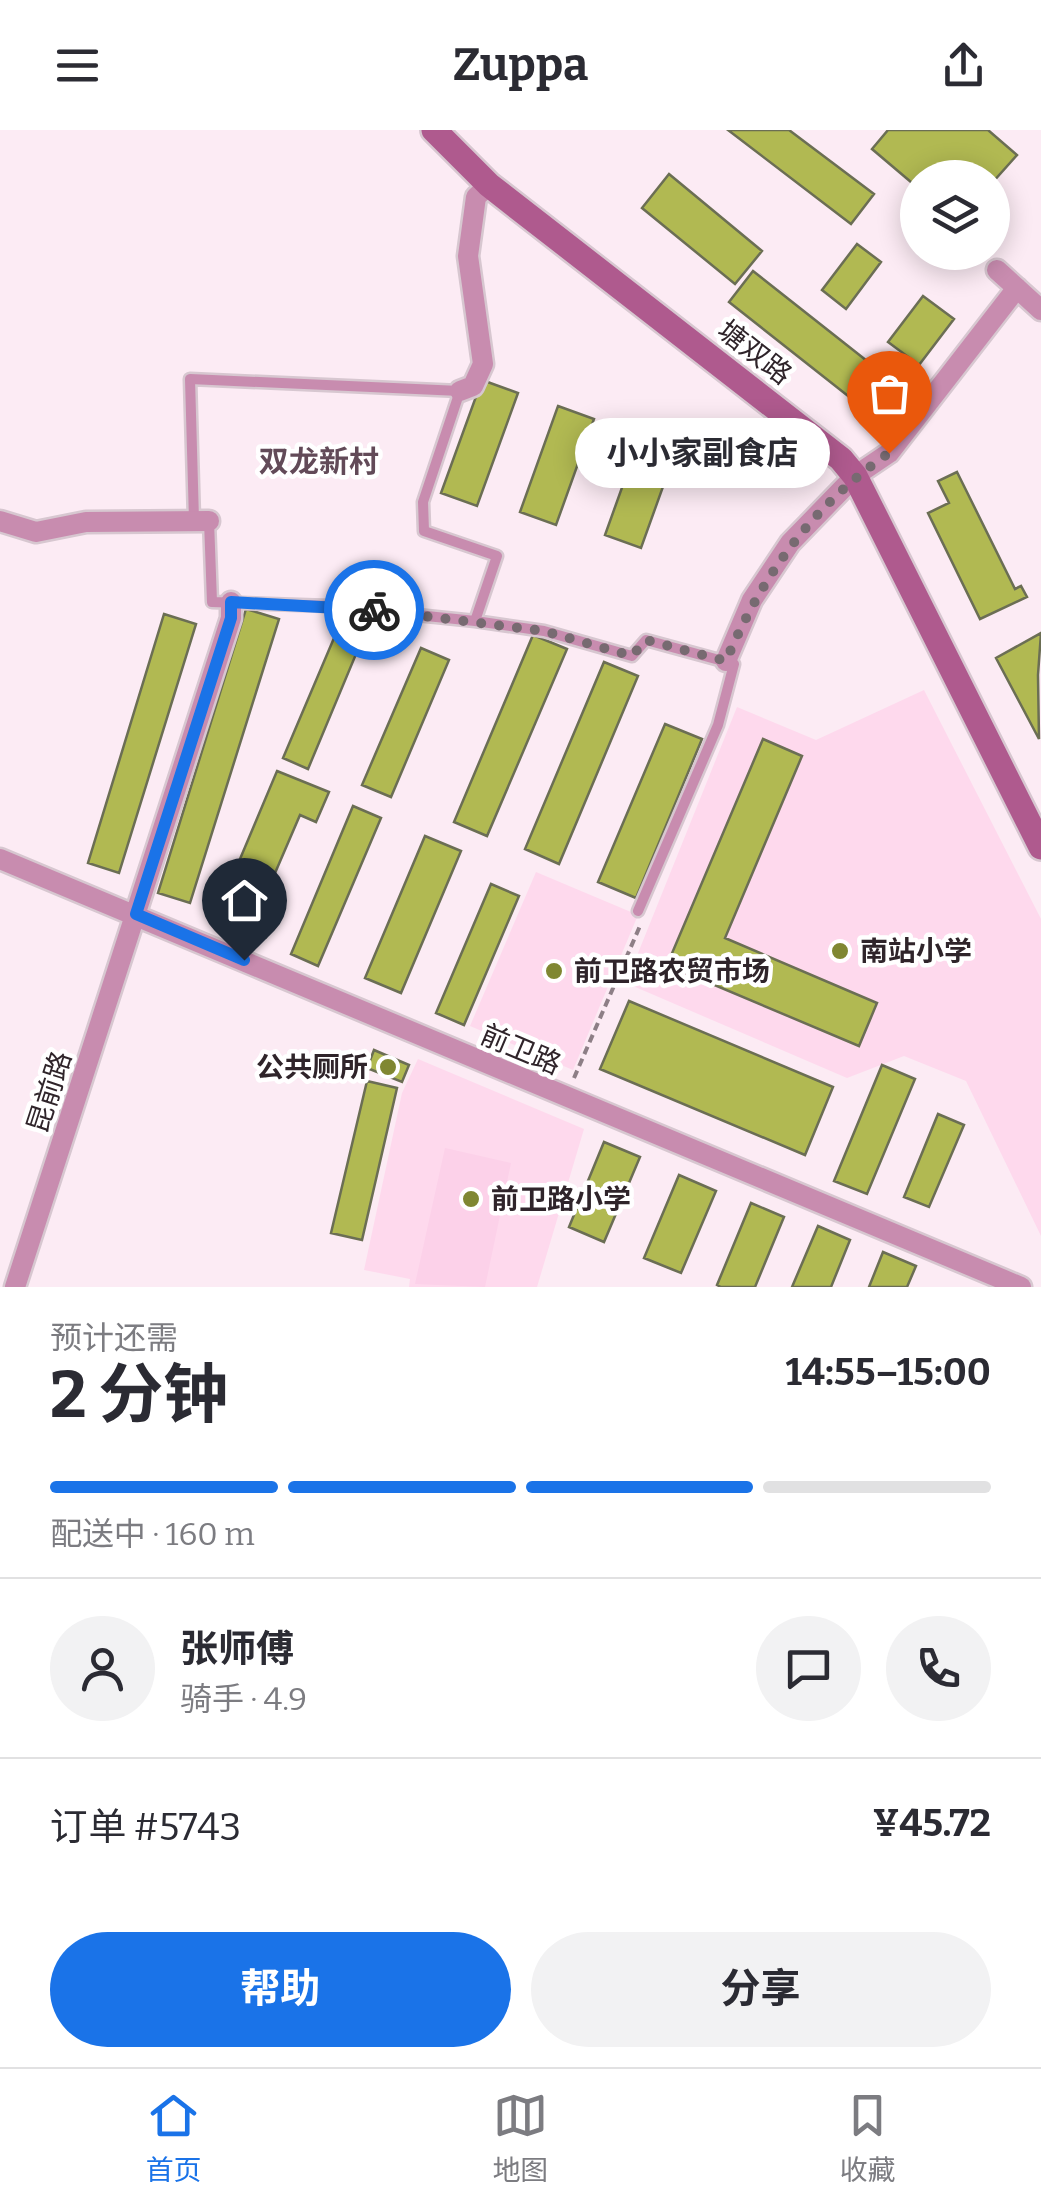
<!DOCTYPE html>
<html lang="zh">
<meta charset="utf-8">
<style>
body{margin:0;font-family:Bitter,"Noto Sans SC",serif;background:#f2f2f3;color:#2b2b33;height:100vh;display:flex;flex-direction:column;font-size:38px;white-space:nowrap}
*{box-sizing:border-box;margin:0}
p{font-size:32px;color:#7c7c81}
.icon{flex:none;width:55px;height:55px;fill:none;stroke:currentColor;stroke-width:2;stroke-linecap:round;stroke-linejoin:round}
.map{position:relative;height:1157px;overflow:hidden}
.sheet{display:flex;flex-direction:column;background:#fff;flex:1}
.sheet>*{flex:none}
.fabs{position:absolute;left:900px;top:30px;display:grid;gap:20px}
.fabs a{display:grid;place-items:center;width:110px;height:110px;border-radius:50%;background:#fff;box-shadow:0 5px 25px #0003;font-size:50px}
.pin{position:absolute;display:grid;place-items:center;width:85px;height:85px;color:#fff;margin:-102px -42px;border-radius:50% 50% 50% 0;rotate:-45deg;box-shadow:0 0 10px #0007}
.pin .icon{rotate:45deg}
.courier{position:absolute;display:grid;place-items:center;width:100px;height:100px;margin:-50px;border:8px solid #1a73e8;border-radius:50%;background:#fff;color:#222;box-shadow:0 2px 12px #0007}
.bubble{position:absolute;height:70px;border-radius:35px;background:#fff;box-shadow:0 5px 25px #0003;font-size:32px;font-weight:700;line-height:70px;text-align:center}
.head em{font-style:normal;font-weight:700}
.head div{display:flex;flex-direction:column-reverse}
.head{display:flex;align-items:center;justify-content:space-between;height:170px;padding:0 50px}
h1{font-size:65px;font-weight:700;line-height:75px}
.bar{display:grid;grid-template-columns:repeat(4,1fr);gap:15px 10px;align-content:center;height:120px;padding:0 50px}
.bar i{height:12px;border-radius:8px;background:#e1e1e2}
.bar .active{background:#1a73e8}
.bar p{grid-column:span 4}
.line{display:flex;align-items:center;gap:25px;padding:0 50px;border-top:2px solid #e1e1e2}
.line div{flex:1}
.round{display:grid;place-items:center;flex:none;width:105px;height:105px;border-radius:52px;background:#f2f2f3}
.action{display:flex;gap:20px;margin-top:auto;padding:20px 50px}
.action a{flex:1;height:115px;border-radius:60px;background:#1a73e8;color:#fff;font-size:40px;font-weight:700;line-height:115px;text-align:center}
.action a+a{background:#f2f2f3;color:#2b2b33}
header{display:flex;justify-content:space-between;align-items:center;height:130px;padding:0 50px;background:#fff;font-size:45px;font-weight:700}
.menu{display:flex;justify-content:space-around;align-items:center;height:140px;border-top:2px solid #e1e1e2;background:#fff;font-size:28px;color:#7c7c81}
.menu a{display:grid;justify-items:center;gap:5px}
.menu .active{color:#1a73e8}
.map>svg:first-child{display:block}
.built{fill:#fed9ed}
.green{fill:#fcd1e9}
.building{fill:#b1b952;stroke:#6b6e54;stroke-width:2.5}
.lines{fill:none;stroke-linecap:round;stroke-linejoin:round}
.lane-casing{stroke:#d7c7d0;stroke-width:15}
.street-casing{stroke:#d7c7d0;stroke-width:25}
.secondary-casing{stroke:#d7c7d0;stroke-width:30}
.path{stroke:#8d7f86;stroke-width:4;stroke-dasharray:8 5;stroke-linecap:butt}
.lane{stroke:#c88caf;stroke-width:10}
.street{stroke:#c88caf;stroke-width:20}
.secondary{stroke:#af5a8e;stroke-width:25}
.done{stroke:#776a71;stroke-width:10;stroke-dasharray:0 18}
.route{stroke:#1a73e8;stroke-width:12}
.poi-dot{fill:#808732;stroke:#fff;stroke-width:4}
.labels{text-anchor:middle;stroke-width:9;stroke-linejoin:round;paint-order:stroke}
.street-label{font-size:28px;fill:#2f242a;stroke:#fff}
.poi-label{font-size:28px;font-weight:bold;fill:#2f242a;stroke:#fff;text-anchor:start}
.neighbourhood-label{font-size:30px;font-weight:bold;fill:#624a58;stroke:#fff}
</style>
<header><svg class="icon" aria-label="menu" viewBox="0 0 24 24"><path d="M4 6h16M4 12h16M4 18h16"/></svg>Zuppa<svg class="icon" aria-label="share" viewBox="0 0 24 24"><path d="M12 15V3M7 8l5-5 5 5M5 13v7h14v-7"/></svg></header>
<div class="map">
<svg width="1041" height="1157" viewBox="0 0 1041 1157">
<rect width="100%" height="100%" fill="#fcebf4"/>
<path class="built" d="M924,560L1041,789V1106L966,951L904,926L847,948L626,853L737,577L816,610Z
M536,742L638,785L573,940L470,896Z
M418,929L584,999L537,1157H409L410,1149L364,1140L402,963Z"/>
<path class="green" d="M445,1018L511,1033L485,1157L415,1154Z"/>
<path class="building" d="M728,0H789L874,64L851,94Z
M888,0H988L1017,25L992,53V48H918V58L872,19Z
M669,44L762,121L735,154L642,78Z
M857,114L881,132L846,179L822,160Z
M753,141L900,257L876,288L729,172Z
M923,166L954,189L919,235L888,212Z
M482,250L518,263L477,376L441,363Z
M558,276L594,289L556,395L520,382Z
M643,299L679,312L641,418L605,405Z
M957,342L1015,459L1021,456L1027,467L980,489L928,383L949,373L938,351Z
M246,479L279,489L190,773L158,763Z
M164,484L196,494L119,743L88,733Z
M340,494L364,505L308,639L283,628Z
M1041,503L1038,545L1039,609L996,528Z
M533,505L567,519L487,706L454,692Z
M421,518L449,530L391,667L362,655Z
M604,532L638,546L559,734L525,719Z
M665,594L702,609L636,768L598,752Z
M763,609L802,626L725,808L877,873L859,916L667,835Z
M277,641L329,662L316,692L300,685L263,771L279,778L266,807L216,786Z
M353,676L381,688L318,836L291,824Z
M425,706L461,721L401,863L365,848Z
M491,754L519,766L464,895L436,883Z
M629,871L833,957L805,1025L600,939Z
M374,920L409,935L402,952L367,938Z
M882,935L915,949L867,1064L834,1051Z
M367,951L397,958L362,1110L331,1103Z
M938,984L964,995L929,1077L904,1067Z
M604,1012L640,1027L604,1112L569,1097Z
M679,1045L716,1061L681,1143L644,1128Z
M751,1073L784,1087L755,1157H721L717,1155Z
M818,1096L850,1110L831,1157H792Z
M883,1122L916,1136L907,1157H869Z"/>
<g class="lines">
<defs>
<path id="lane" d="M194,390L190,249L460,261L423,372L424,401L497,426L475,491L330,476L212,472L209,391
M475,491L544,501L632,526L646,510L734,534L718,595L638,781"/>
<path id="street" d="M997,140L1041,180
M460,261L473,256L483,234L468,126L476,67L489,55
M0,391L36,402L86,392L209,391
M726,531L752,470L790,413L855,346L889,323L1017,158
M0,729L1021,1157
M15,1157L231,488V472"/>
<path id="secondary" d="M434,0L489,55L841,329L855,346L1041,717"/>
</defs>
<use href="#lane" class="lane-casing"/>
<use href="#street" class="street-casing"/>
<use href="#secondary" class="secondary-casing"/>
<path class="path" d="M574,948L640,796"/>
<use href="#lane" class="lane"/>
<use href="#street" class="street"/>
<use href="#secondary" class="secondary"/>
</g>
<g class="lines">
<path class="done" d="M374,480L544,501L632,526L646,510L726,531C762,446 812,376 889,323"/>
<path class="route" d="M244,830L136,784L231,488V472L374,480"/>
</g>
<g class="poi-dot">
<circle cx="840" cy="821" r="10"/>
<circle cx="554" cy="841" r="10"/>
<circle cx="388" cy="937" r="10"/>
<circle cx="471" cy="1069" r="10"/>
</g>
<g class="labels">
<g class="street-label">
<text transform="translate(755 222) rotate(38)" y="10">塘双路</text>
<text transform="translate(521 919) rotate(23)" y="10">前卫路</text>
<text transform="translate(49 962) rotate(-72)" y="10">昆前路</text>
</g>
<g class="poi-label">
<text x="860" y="831">南站小学</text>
<text x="574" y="851">前卫路农贸市场</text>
<text x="368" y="947" text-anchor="end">公共厕所</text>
<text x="491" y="1079">前卫路小学</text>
</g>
<g class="neighbourhood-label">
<text x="319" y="342">双龙新村</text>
</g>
</g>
</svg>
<div class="fabs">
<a><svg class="icon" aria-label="layers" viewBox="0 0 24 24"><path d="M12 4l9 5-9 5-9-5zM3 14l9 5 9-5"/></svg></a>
</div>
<div class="pin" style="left:889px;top:323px;background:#ea580c"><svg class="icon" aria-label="bag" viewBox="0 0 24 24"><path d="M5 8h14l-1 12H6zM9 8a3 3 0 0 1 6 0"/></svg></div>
<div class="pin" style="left:244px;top:830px;background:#1f2937"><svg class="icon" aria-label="home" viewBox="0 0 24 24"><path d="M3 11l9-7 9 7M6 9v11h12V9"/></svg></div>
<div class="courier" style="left:374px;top:480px"><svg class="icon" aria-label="bike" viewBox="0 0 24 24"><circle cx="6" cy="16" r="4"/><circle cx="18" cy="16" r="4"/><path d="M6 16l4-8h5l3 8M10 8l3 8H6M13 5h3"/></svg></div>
<div class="bubble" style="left:575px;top:288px;width:255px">小小家副食店</div>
</div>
<section class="sheet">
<div class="head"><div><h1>2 分钟</h1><p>预计还需</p></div><em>14:55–15:00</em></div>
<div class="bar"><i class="active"></i><i class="active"></i><i class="active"></i><i></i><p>配送中 · 160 m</p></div>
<div class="line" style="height:180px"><a class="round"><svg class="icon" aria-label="person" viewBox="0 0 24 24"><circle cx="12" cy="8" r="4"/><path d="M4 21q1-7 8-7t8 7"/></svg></a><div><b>张师傅</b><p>骑手 · 4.9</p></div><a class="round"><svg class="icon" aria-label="chat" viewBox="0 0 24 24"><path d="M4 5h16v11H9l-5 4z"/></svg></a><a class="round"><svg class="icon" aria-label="phone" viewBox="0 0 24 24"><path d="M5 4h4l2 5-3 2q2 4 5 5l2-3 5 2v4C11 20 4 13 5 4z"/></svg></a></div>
<div class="line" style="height:130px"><div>订单 #5743</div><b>¥45.72</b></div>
<div class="action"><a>帮助</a><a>分享</a></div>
</section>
<nav class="menu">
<a class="active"><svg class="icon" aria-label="home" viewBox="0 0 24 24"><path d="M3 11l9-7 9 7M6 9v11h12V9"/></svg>首页</a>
<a><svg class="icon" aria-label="map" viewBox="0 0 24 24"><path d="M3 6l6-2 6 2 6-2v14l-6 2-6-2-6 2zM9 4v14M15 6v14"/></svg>地图</a>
<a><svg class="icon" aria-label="saved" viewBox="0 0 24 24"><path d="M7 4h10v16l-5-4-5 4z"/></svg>收藏</a>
</nav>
